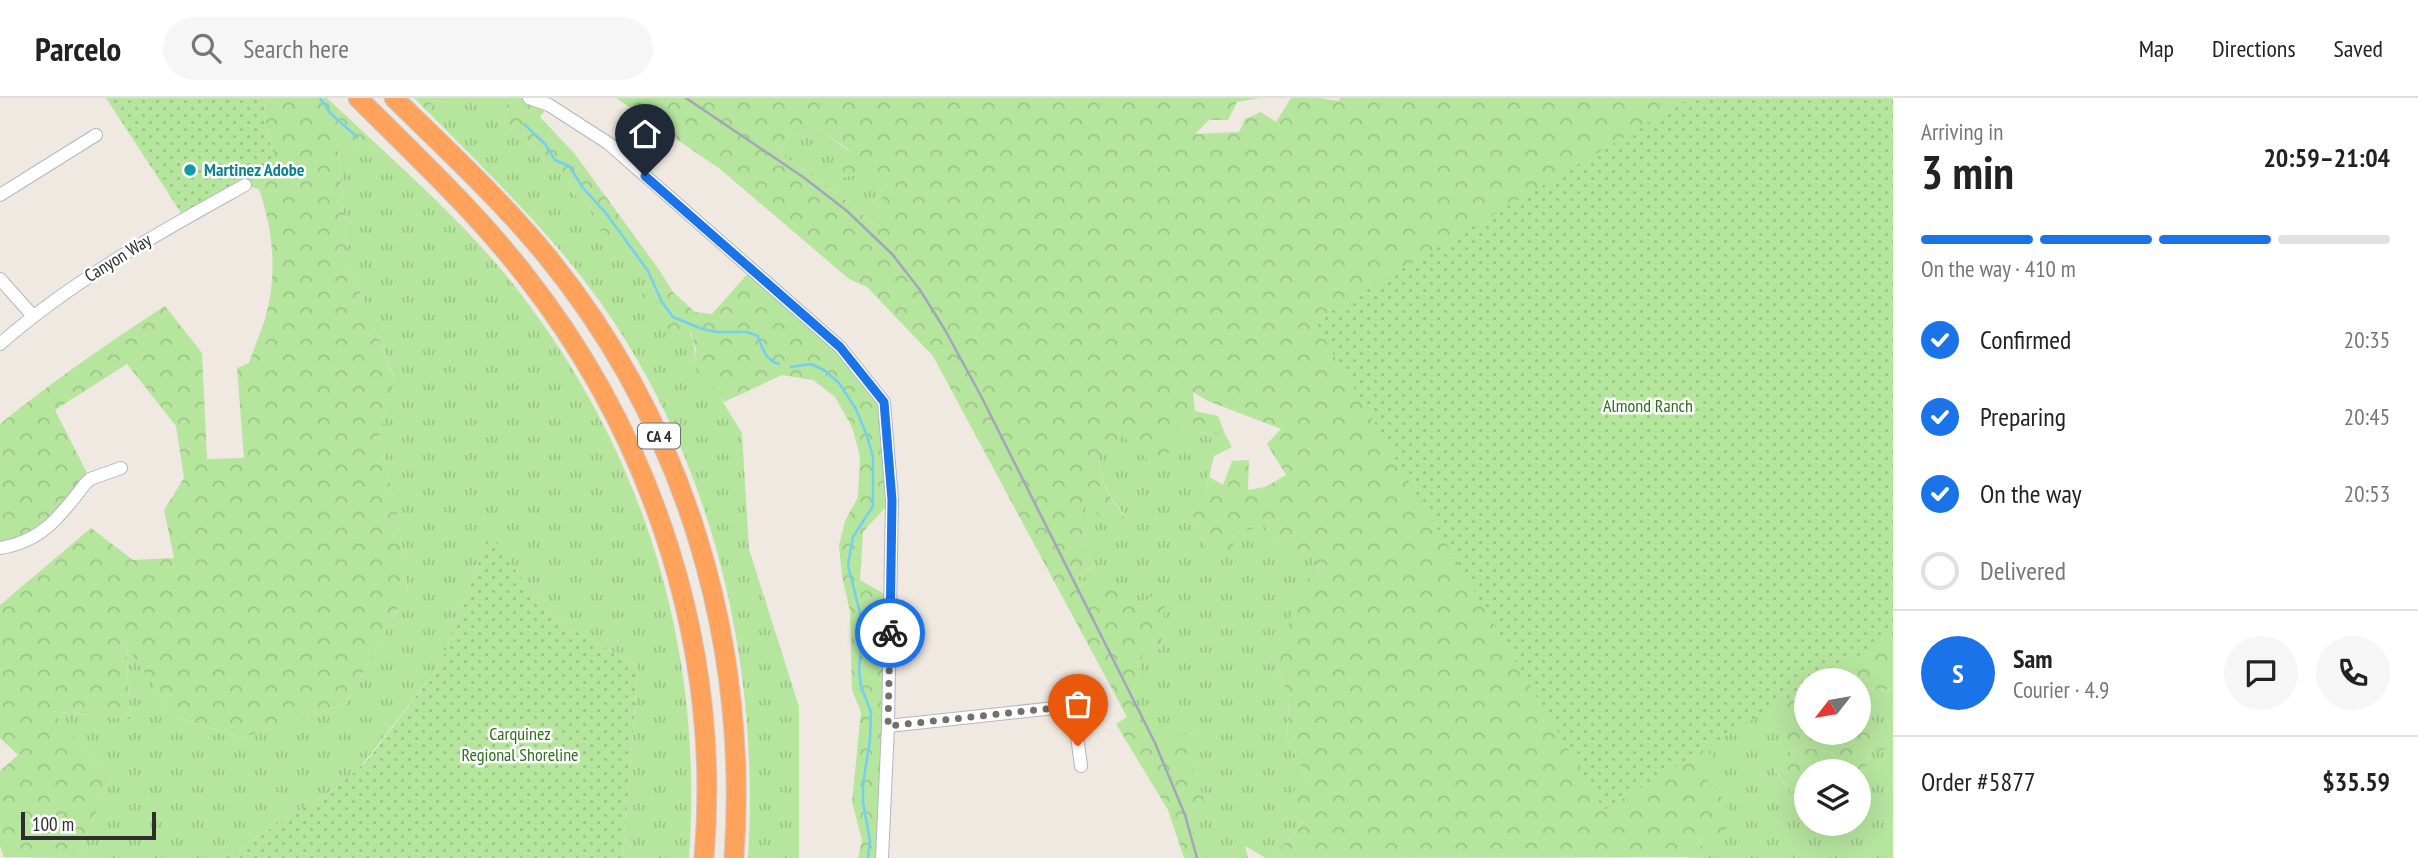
<!DOCTYPE html>
<meta charset="utf-8">
<style>
body{margin:0;font-family:"PT Sans Narrow",sans-serif;background:#f6f6f6;color:#222;height:100vh;display:flex;flex-direction:column;font-size:26px;white-space:nowrap}
*{box-sizing:border-box;margin:0}
p{font-size:23px;color:#767676}
.icon{flex:none;width:38px;height:38px;fill:none;stroke:currentColor;stroke-width:2;stroke-linecap:round;stroke-linejoin:round}
.map{position:relative;flex:1;overflow:hidden}
.sheet{display:flex;flex-direction:column;background:#fff;width:525px}
.sheet>*{flex:none}
.needle{width:46px;rotate:239deg}
.fabs{position:absolute;left:1794px;top:570px;display:grid;gap:14px}
.fabs a{display:grid;place-items:center;width:77px;height:77px;border-radius:50%;background:#fff;box-shadow:0 7px 28px #0002;font-size:35px}
.scale{position:absolute;left:21px;bottom:18px;width:135px;box-sizing:border-box;padding-left:7px;border:4px solid #2e2e2e;border-top:0;font-size:19px;line-height:24px;white-space:nowrap;color:#2e2e2e;-webkit-text-stroke:5px #fff;paint-order:stroke}
.pin{position:absolute;display:grid;place-items:center;width:60px;height:60px;color:#fff;margin:-72px -30px;border-radius:50% 50% 50% 0;rotate:-45deg;box-shadow:0 0 7px #0007}
.pin .icon{rotate:45deg}
.courier{position:absolute;display:grid;place-items:center;width:70px;height:70px;margin:-35px;border:5px solid #1a73e8;border-radius:50%;background:#fff;color:#222;box-shadow:0 2px 9px #0007}
.overview em{font-style:normal;font-weight:700}
.overview div{display:flex;flex-direction:column-reverse}
.overview{display:flex;align-items:center;justify-content:space-between;height:119px;padding:0 28px}
h1{font-size:46px;font-weight:700;line-height:52px}
.bar{display:grid;grid-template-columns:repeat(4,1fr);gap:10px 7px;align-content:center;height:84px;padding:0 28px}
.bar i{height:9px;border-radius:5px;background:#e0e0e0}
.bar .selected{background:#1a73e8}
.bar p{grid-column:span 4}
.line{display:flex;align-items:center;gap:18px;padding:0 28px;border-top:2px solid #e0e0e0}
.line div{flex:1}
.round{display:grid;place-items:center;flex:none;width:74px;height:74px;border-radius:37px;background:#f6f6f6}
ol{padding:0 28px;list-style:none}
li{display:flex;align-items:center;gap:21px;height:77px}
li p{margin-inline-start:auto}
li .icon{padding:7px;border-radius:50%;background:#1a73e8;color:#fff;stroke-width:4}
li:last-child{color:#767676}
li i{width:38px;height:38px;border:4px solid #e0e0e0;border-radius:50%}
header{display:flex;align-items:center;gap:42px;box-sizing:border-box;height:98px;padding:0 35px;background:#fff;border-bottom:2px solid #e0e0e0}
header strong{font-size:33px}
nav{display:flex;gap:38px;margin-inline-start:auto;font-size:24px}
.search{width:490px;height:63px;background:#f6f6f6;display:flex;align-items:center;gap:18px;box-sizing:border-box;padding:0 24px;border-radius:38px;color:#767676;font-size:26px}
main{display:flex;flex:1;min-height:0}
.map>svg:first-child{display:block}
.grass{fill:url(#grass-tufts)}
.forest{fill:url(#forest-crowns);fill-rule:evenodd}
.park{fill:url(#park-dots)}
.lines{fill:none;stroke-linecap:round;stroke-linejoin:round}
.stream{stroke:#75cff0;stroke-width:2.5}
.minor-casing{stroke:#b4b7c1;stroke-width:14}
.highway-casing{stroke:#c9c9c9;stroke-width:21}
.minor{stroke:#fff;stroke-width:12}
.highway{stroke:#ffa35c;stroke-width:19}
.rail{stroke:#a3a6b8;stroke-width:2.5}
.done{stroke:#726f6d;stroke-width:7;stroke-dasharray:0 12.6}
.route{stroke:#1a73e8;stroke-width:9}
.culture-dot{fill:#0f9aa8;stroke:#fff;stroke-width:2.5}
.labels{text-anchor:middle;stroke-width:5;stroke-linejoin:round;paint-order:stroke}
.shield{fill:#fff;stroke:#6d6d6d;stroke-width:2}
.shield-label{font-size:16px;font-weight:bold;fill:#2e2e2e}
.culture-label{font-size:18px;font-weight:bold;fill:#0d838f;stroke:#fff;text-anchor:start}
.street-label{font-size:18px;fill:#2e2e2e;stroke:#fff}
.park-label{font-size:18px;fill:#2c6e1b;stroke:#fff}
</style>
<header>
<strong>Parcelo</strong>
<div class="search"><svg class="icon" aria-label="search" viewBox="0 0 24 24"><circle cx="10" cy="10" r="6"/><path d="M15 15l6 6"/></svg>Search here</div>
<nav><a>Map</a><a>Directions</a><a>Saved</a></nav>
</header>
<main>
<div class="map">
<svg width="1893" height="760" viewBox="0 0 1893 760">
<defs>
<pattern id="grass-tufts" width="24" height="20" patternUnits="userSpaceOnUse" patternTransform="scale(1.75)"><rect width="24" height="20" fill="#b6e59e"/><path d="M3 7l-1-3M5 7V3M7 7l1-3M15 17l-1-3M17 17v-4M19 17l1-3" fill="none" stroke="#9dc588"/></pattern>
<pattern id="forest-crowns" width="20" height="18" patternUnits="userSpaceOnUse" patternTransform="scale(1.75)"><rect width="20" height="18" fill="#b6e59e"/><path d="M2 6a3 3 0 1 1 6 0M12 15a3 3 0 1 1 6 0" fill="none" stroke="#9dc588"/></pattern>
<pattern id="park-dots" width="8" height="8" patternUnits="userSpaceOnUse" patternTransform="scale(1.75)"><rect width="8" height="8" fill="#b6e59e"/><path d="M2 2h.1M6 6h.1" fill="none" stroke="#9dc588" stroke-width="1.8" stroke-linecap="round"/></pattern>
</defs>
<rect width="100%" height="100%" fill="#efe9e1"/>
<path class="grass" d="M447,0H514L508,10L505,27L538,52L549,72L567,76L572,95L587,104L602,129L621,139L648,173H660L673,194L646,189L638,204H662C681,229 700,230 693,266L713,288L742,335L749,451L799,609V760H748C760,566 714,366 601,205C552,136 490,77 430,16L431,2L447,4Z
M821,32L849,53L842,79L876,74L882,99L874,127L851,106L778,54L790,36Z
M373,43C425,91 477,139 520,195C646,359 704,554 689,760H623L638,568L550,519L487,434L485,447L440,567L356,675L336,690L224,760H77L110,681L50,613L130,621L126,545L174,618L241,640L346,606L408,492L397,415L379,340L394,278L349,166L338,51L369,48Z
M1155,328H1181L1207,336H1225L1232,349L1214,358L1198,424L1207,451L1236,435L1264,428L1289,454L1312,452L1320,476L1278,570L1289,602L1287,641L1307,680L1304,723L1272,760H1266L1245,748L1248,760H1205L1190,732L1197,677L1186,657L1193,634L1155,645L1132,598L1145,547L1161,551L1140,521L1073,482L1094,468L1080,422L1086,403L1127,421C1108,395 1096,382 1101,348L1122,336L1182,348Z
M1859,590L1893,592V760H1684L1706,759L1698,739L1721,698L1707,682L1686,642L1788,599L1781,621L1793,656L1774,672L1791,694L1806,687V726H1858L1859,681L1865,675L1869,652H1891L1878,625L1859,617Z
M1806,635H1829L1835,655L1807,650L1803,637Z"/>
<path class="forest" d="M264,0H327L373,43L369,48L338,52L349,165L394,279L379,340L397,415L408,492L346,606L241,640L174,618L126,547L130,621L51,613L110,681L77,760L4,759L0,748V673L18,657L0,640V507L91,430L133,462L174,460L164,412L184,380L176,328L127,266L55,312L90,381L57,423L0,450V326C53,283 108,245 165,208L202,255L207,361L244,360L237,270L249,265C255,247 264,228 268,209C277,169 272,129 259,91L245,87L273,55L266,29Z
M414,0H447V4L432,2L430,16Z
M514,0H550L549,7L540,19L574,55L660,173H648L621,139L597,143L602,129L587,104L572,95L567,77L549,72L538,52L505,27L508,10Z
M616,0H1260L1237,4L1228,22H1209L1195,36L1239,34L1245,21L1261,14L1276,24L1291,0H1320L1339,3L1340,0H1834L1893,84V592L1859,590L1858,583H1806V635L1803,637L1807,650L1834,655L1829,635H1858L1859,617L1878,625L1891,652H1869L1865,675L1859,681L1858,674H1806V687L1791,694L1774,671L1792,656L1781,621L1787,599L1686,642L1713,658L1707,682L1721,698L1733,721L1718,743L1698,740L1707,759L1272,760L1304,723L1289,703L1297,686L1307,680L1287,641L1289,602L1278,570L1299,484L1320,476L1312,453L1289,455L1264,428L1236,435L1230,461L1207,451L1198,424L1186,409L1203,403L1209,379L1223,387L1232,363L1249,362L1248,392L1265,389L1286,377L1267,346L1281,331L1208,303L1193,294L1195,313L1218,318L1225,336H1207L1181,328H1157L1183,349L1149,363L1122,337L1117,358L1101,349C1096,382 1108,396 1127,422L1106,426L1086,404L1080,422L1094,468L1074,481L1136,492L1140,519L1152,493L1165,500L1161,551L1145,548L1132,598L1155,644L1194,634L1186,657L1197,677L1207,714L1190,732L1211,743L1205,759H1233L1232,760H1184L1168,712L1116,626L1127,619L933,258L867,189L849,181L720,71ZM821,32L849,52L841,79L876,75L882,99L874,127L851,106L778,54L790,36Z
M751,172L840,249L884,304L892,402L863,434L860,482L890,499L882,760H858L862,742L852,704L861,614L852,592L850,514L842,478L839,448L845,423L858,399L860,358L852,329L835,299L813,282L782,277L724,304L693,266L696,251L691,234L668,237L662,230L673,219L662,204H638L646,189L673,194L695,214L712,216Z"/>
<path class="park" d="M106,0H264L266,29L273,55L268,73L185,121Z
M1690,0H1893V537L1817,583H1806V589L1604,712L1314,223Z
M487,433L550,519L638,568L623,760H224L336,690L366,664L440,567L485,447Z"/>
<g class="lines">
<path class="stream" d="M320,0L331,16L357,39
M524,26L545,46L555,62L569,68L584,91L605,114L648,173L662,204L673,219L702,231L717,234H747L758,238C762,250 766,263 779,266
M791,269L811,266L824,272L839,285L856,311L867,338L873,359V408L853,439L848,467L863,527L859,573L861,588L871,614L870,642L863,686V704L870,743L868,760"/>
<defs>
<path id="minor" d="M529,0L549,7L608,45L840,249L884,304L892,402L888,628L882,760
M0,97L96,37
M0,181L33,218
M0,246C74,181 159,135 245,87
M0,450C42,444 61,417 85,386L90,381L121,370
M888,628L1073,608L1081,668"/>
<path id="highway" d="M358,0C415,57 475,113 525,177C654,341 722,551 704,760
M394,0C446,51 500,101 546,157C685,327 749,542 734,760"/>
</defs>
<use href="#minor" class="minor-casing"/>
<use href="#highway" class="highway-casing"/>
<use href="#minor" class="minor"/>
<use href="#highway" class="highway"/>
<path class="rail" d="M686,0L803,79L847,113L892,156L920,192L945,232L981,298L1155,645L1185,717L1197,760"/>
</g>
<g class="lines">
<path class="done" d="M890,535L888,628L1073,608L1078,648"/>
<path class="route" d="M645,78L840,249L884,304L892,402L890,535"/>
</g>
<circle class="culture-dot" cx="190" cy="72" r="7"/>
<g class="labels">
<rect class="shield" x="638" y="325.5" width="42" height="25" rx="5"/>
<g class="shield-label">
<text x="659" y="344">CA 4</text>
</g>
<g class="culture-label">
<text x="204" y="78">Martinez Adobe</text>
</g>
<g class="street-label">
<text transform="translate(118 160) rotate(-32)" y="6">Canyon Way</text>
</g>
<g class="park-label">
<text x="1648" y="314">Almond Ranch</text>
<text x="520" y="642">Carquinez<tspan x="520" dy="21">Regional Shoreline</tspan></text>
</g>
</g>
</svg>
<div class="fabs">
<a><svg class="needle" viewBox="-14 -14 28 28"><path d="M0-13l5 13h-10z" fill="#e53935"/><path d="M0 13l5-13h-10z" fill="#767676"/></svg></a>
<a><svg class="icon" aria-label="layers" viewBox="0 0 24 24"><path d="M12 4l9 5-9 5-9-5zM3 14l9 5 9-5"/></svg></a>
</div>
<div class="scale">100 m</div>
<div class="pin" style="left:1078px;top:648px;background:#ea580c"><svg class="icon" aria-label="bag" viewBox="0 0 24 24"><path d="M5 8h14l-1 12H6zM9 8a3 3 0 0 1 6 0"/></svg></div>
<div class="pin" style="left:645px;top:78px;background:#1f2937"><svg class="icon" aria-label="home" viewBox="0 0 24 24"><path d="M3 11l9-7 9 7M6 9v11h12V9"/></svg></div>
<div class="courier" style="left:890px;top:535px"><svg class="icon" aria-label="bike" viewBox="0 0 24 24"><circle cx="6" cy="16" r="4"/><circle cx="18" cy="16" r="4"/><path d="M6 16l4-8h5l3 8M10 8l3 8H6M13 5h3"/></svg></div>
</div>
<section class="sheet">
<div class="overview"><div><h1>3 min</h1><p>Arriving in</p></div><em>20:59–21:04</em></div>
<div class="bar"><i class="selected"></i><i class="selected"></i><i class="selected"></i><i></i><p>On the way · 410 m</p></div>
<ol>
<li><svg class="icon" aria-label="check" viewBox="0 0 24 24"><path d="M5 12l5 5 9-10"/></svg>Confirmed<p>20:35</p></li>
<li><svg class="icon" aria-label="check" viewBox="0 0 24 24"><path d="M5 12l5 5 9-10"/></svg>Preparing<p>20:45</p></li>
<li><svg class="icon" aria-label="check" viewBox="0 0 24 24"><path d="M5 12l5 5 9-10"/></svg>On the way<p>20:53</p></li>
<li><i></i>Delivered</li>
</ol>
<div class="line" style="height:126px"><b class="round" style="background:#1a73e8;color:#fff">S</b><div><b>Sam</b><p>Courier · 4.9</p></div><a class="round"><svg class="icon" aria-label="chat" viewBox="0 0 24 24"><path d="M4 5h16v11H9l-5 4z"/></svg></a><a class="round"><svg class="icon" aria-label="phone" viewBox="0 0 24 24"><path d="M5 4h4l2 5-3 2q2 4 5 5l2-3 5 2v4C11 20 4 13 5 4z"/></svg></a></div>
<div class="line" style="height:91px"><div>Order #5877</div><b>$35.59</b></div>
</section>
</main>
